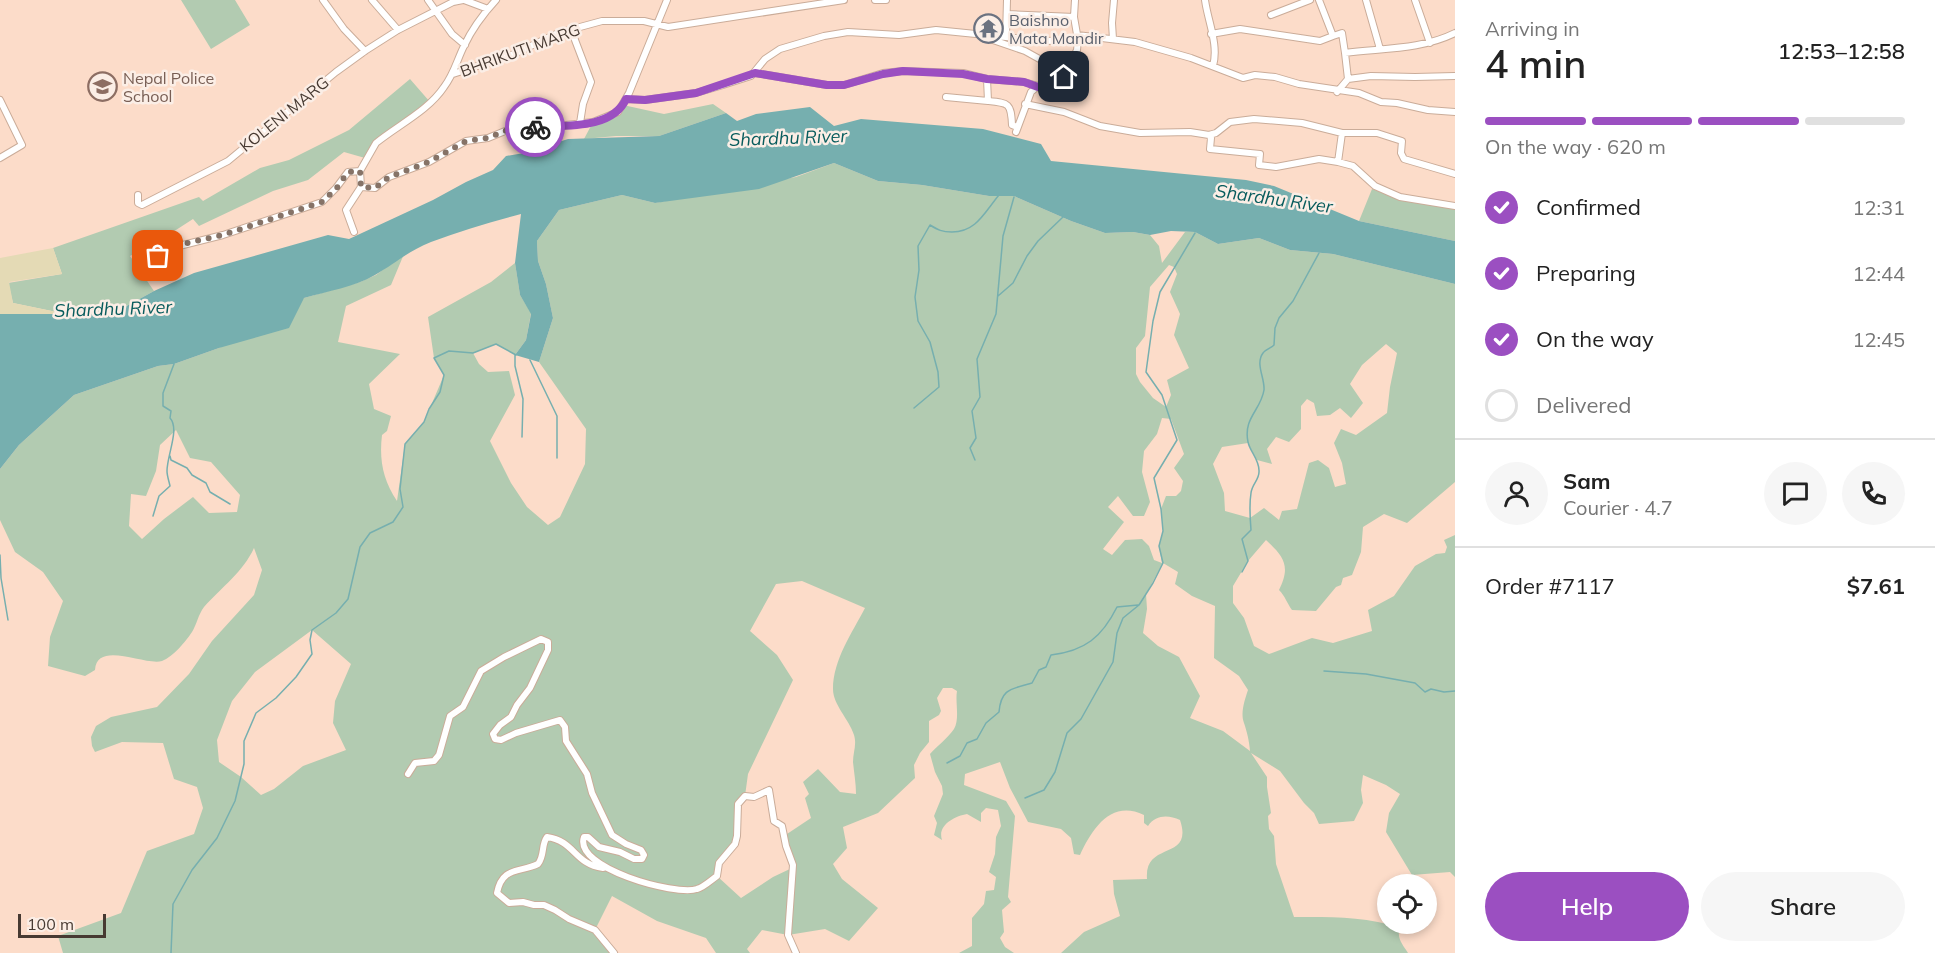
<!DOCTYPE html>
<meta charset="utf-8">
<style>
body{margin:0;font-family:Mulish,sans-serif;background:#f6f6f6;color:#222;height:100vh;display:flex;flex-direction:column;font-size:22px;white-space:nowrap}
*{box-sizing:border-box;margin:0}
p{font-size:20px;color:#767676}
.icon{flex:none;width:33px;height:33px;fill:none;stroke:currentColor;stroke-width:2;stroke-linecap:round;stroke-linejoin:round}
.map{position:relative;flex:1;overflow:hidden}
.drawer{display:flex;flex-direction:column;background:#fff;width:480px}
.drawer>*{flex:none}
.fabs{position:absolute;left:1377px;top:874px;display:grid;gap:12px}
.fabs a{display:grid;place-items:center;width:60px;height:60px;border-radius:50%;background:#fff;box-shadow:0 3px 9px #0003;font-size:30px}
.scale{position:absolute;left:18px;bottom:15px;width:88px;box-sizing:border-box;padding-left:6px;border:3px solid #473a32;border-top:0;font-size:16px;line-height:21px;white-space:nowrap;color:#473a32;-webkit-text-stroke:4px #fbeee6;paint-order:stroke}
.pin{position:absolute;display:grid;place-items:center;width:51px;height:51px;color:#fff;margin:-26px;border-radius:12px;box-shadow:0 3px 9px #0006}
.courier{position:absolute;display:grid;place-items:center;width:60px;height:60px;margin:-30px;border:4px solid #9b4fc1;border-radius:50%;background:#fff;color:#222;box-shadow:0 2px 8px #0007}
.overview em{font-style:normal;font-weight:600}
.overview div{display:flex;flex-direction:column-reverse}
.overview{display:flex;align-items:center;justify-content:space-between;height:102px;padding:0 30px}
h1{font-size:39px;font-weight:600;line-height:45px}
.bar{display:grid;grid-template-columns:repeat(4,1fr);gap:9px 6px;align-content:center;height:72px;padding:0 30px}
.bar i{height:8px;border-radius:4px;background:#e0e0e0}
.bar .active{background:#9b4fc1}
.bar p{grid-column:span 4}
.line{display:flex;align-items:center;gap:15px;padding:0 30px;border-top:2px solid #e0e0e0}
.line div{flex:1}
.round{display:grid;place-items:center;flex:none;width:63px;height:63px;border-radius:32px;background:#f6f6f6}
ol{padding:0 30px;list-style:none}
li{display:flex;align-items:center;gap:18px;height:66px}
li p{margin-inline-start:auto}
li .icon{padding:6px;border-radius:50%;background:#9b4fc1;color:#fff;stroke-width:4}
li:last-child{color:#767676}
li i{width:33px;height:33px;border:3px solid #e0e0e0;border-radius:50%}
.button{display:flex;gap:12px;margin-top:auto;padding:12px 30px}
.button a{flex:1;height:69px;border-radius:36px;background:#9b4fc1;color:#fff;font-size:24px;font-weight:600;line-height:69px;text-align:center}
.button a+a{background:#f6f6f6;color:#222}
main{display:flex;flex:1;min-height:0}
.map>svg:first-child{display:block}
.green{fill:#b2cbb1;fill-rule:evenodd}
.sand{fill:#e4dab5}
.water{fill:#76afaf}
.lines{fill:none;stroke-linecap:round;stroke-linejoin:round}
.stream{stroke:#76afaf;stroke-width:1.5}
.minor-casing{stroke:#caac99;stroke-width:8}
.minor{stroke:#fff;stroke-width:6}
.done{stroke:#867367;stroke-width:6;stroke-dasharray:0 10.8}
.route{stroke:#9b4fc1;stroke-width:8}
.labels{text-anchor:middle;stroke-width:5;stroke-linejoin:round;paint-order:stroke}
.worship-label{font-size:16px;fill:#5b616d;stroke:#fbeee6;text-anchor:start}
.street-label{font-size:16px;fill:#473a32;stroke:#fbeee6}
.education-label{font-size:16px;fill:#785e54;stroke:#fbeee6;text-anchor:start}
.water-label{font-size:18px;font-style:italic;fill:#085c5d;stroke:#fbeee6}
</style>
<main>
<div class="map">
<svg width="1455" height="953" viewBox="0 0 1455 953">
<rect width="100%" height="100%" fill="#fcdcc9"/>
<path class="green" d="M181,0H235L250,25L211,49Z
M410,79L430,102L394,129L365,158L344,152L308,180L273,191L199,226L193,219L162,239L130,256L154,291L112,314L71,315L13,303L8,283L62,274L53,248L199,197L203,201L260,168L289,160L349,130Z
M713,104L726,113L659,136H616L584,139L593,122L608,117L623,105L664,114Z
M834,163L878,181L922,185L989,196H1014L1071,221L1105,233L1133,232L1150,235L1159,246L1162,263L1185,232H1195L1218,244L1259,238L1290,250L1333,254L1455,284V482L1407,523L1384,514L1363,527L1361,552L1352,575L1343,578L1341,585L1336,587L1316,611L1292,610C1287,603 1285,596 1279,590C1291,566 1284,557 1266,540L1248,561L1233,586V603L1244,618L1254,646L1269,654L1312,638L1333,643L1372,631L1368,610L1394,596L1415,566L1436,554L1445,553L1447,547L1444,540L1455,535V877L1450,872L1412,875L1386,832L1389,813L1400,794L1386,785L1363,775L1361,790L1363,803L1354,821L1319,824L1314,813L1304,803L1280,771L1251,753L1267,777V787L1271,813L1268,816L1269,829L1274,836L1276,864L1294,917C1330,917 1366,916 1400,928C1396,938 1403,945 1408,953H1061L1084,932L1120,916L1114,894L1113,880L1147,879C1144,840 1194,862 1180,820C1169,815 1156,814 1148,826L1144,823V815C1111,799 1092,829 1080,855L1074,854L1071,838L1061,829L1028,822L1010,788L1000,762L965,774L964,785L1006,801L1015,816L1008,897L1011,902L1002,910L1004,932L1000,938L1005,947L1014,953H959L972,946V918L984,904L986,891L994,890L996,877L989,872L995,854L996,837L1001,826L998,810L986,808L981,813V822L967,814C955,816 937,825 942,840L934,835L937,823L934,816L943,794L942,786L935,772L930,754C937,746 948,738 954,729C960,719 955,702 957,691L952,688H943L937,698L941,711L939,715L929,721V742L920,753L914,765L915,778L878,813L843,827L847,848L833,864L842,879L878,908L849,941L825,929L788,935L762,930L747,949L750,953H716L706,938L657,921L612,896L595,930L614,953H63L58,936L121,913L147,851L194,834L203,808L197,787L174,779L163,743L122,742L95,752L92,746L91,737L96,726L111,717L157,707L189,674L212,641L254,595L262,570L254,548C243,572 222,587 204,607C198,615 197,624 192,632C186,641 173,657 162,661C145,666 97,640 95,670L85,676L48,666L50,637L63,601L43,572L15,552L0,520V469L19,445L74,395L158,366L174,364L219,348L304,298L360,282L376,275L404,254L391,285L346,306L338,342L400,354L369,384L374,409L391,416L387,431L382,435C379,460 383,480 397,501L405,444L424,422L444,375L434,358L428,317L491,282L515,263L520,295L531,313L526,340L515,355L496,344L473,353L479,364L488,372L509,371L515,395L490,441L511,483L527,507L548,525L560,517L585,464L586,429L539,362L553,318L546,284L538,261L537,241L559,210L622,195L655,203L796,177ZM1169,265L1174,267L1177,274L1170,292L1180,314L1174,335L1189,368L1167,380L1171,395L1166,407L1153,398L1140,382L1136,374V348L1145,336L1150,287ZM1386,344L1397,353L1390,387L1387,413L1356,435L1341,429L1334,443L1342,463L1346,484L1335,487L1329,468L1318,460L1309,463L1297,509L1282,511L1279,520L1264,508L1250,518L1225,511L1224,493L1213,464L1222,447L1248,443L1257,460L1272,464L1267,449L1276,437L1289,442L1301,429V406L1307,399L1314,403L1317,416L1330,415L1340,408L1351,418L1363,403L1350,384L1362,365ZM1162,418L1171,419L1184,454L1174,468L1183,481L1181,491L1176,496H1166L1161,509L1163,531L1159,546L1162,563L1154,560L1149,546L1142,539L1125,540L1112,555L1103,549L1124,522L1108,507L1118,496L1133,516H1144L1150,502L1142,472L1144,451L1157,434ZM176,430L190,458L211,462L240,495L237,512L209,513L193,497L164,519L142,539L129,526L131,494L146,496L156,471L160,445ZM1163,563L1178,572L1175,584L1192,596L1215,606L1214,658L1239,676L1248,690C1245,699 1240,713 1244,723C1247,732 1249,740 1250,751L1223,731L1190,718L1200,696L1179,657L1158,646L1143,633L1147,609L1146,594ZM802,581L865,608C852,633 833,660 833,689C833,705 849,719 854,735C857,745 853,752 853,762C854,773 856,783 856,794L840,792L818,769L803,782L809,794L805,798L811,818L784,836L792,868L773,877L741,898L717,876L719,863L737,836L738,804L745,796L748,774L793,680L777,655L750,631L776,584ZM312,630L351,664L335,701L333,723L346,750L303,766L274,789L261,795L241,777L219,762L217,740L232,701L255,672Z
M1372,189L1405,200L1455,209V241L1359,221Z"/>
<path class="sand" d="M53,248L62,274L9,282L13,303L71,315L0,314V258Z"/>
<path class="water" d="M810,107L834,126L861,119L983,129L1041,144L1051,161L1246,180L1274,186L1359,221L1455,241V284L1333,254L1290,250L1259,238L1218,244L1195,232L1171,231L1150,235L1133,232L1105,233L1071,221L1014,196H989L922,185L878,181L834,163L759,189L655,203L622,195L559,210L537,241L538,261L546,284L553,318L539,362L515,355L526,340L531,314L520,295L515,263L521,214C491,222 461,231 431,242C408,251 396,263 375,275C354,287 328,291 304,298L289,328L219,348L174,364L158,366L74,395L19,445L0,469V314H112L154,291L194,273L328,235L349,239L433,200L466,182L493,170L506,156L524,153L568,139L659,136L726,113L737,121L756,114Z"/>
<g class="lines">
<path class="stream" d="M998,296L1013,283L1027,256L1038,241L1063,217
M515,355V366L523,399L522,437
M530,360L557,416V458
M914,408L939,387L938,372L930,342L918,321L915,297L919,270L918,246L930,225C938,230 942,232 952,232C976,232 984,213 999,195
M170,456L171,460L187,468L192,475L206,483L210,492L230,504
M975,460L970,448L976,438L972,411L980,397L977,359L996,314L1003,236L1014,197
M153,516L159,496L170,486C169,481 167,476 167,471C167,455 180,429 170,418L171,411L163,406V393L174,364
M0,555L1,578L8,620
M1242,572L1248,561L1242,539L1251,530C1250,518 1249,505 1251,493C1252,484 1259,480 1259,472C1260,460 1250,452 1248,442C1243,418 1261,410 1264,390C1265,378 1255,364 1263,353C1265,350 1271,348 1274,345L1275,328L1279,318L1293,301L1319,253
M1324,671L1366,674L1415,683L1425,692L1431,689L1444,692L1455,691
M947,763L960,756L967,743L977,739L986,723L999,712C1001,688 1012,689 1032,683L1039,670L1046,667L1051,655C1085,651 1102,637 1117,607L1138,605
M1025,798L1044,790L1055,772L1067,733L1081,719L1113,662L1117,633L1123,618L1139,605L1153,583L1163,563L1159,546L1163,531L1161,509L1154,478L1177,440L1162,395L1146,372L1153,321L1160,292L1195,233
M171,953L173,904L192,870L217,838L235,801L244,764V741L256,713L276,698L296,677L312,654L310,640L312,630L336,613L348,599L360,547L370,533L393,522L403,507L400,489L405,444L424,422L429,409L440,392L444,375L434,358L449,351L473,353L496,344L516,355"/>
<defs>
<path id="minor" d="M323,0L344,29L365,51
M372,0L398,30
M428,0L452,34L465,45
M464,0L488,9
M875,0H886
M1205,0C1208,22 1219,45 1213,66
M1366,0L1380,49
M1415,0L1430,43
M1007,14L1074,17
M1271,15L1310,0
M573,30L575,40L591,82L583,104L580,123
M1211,34L1240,29L1320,41L1333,36L1319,0
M1077,35L1135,42L1191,58L1243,78L1255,75L1275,77L1299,84L1359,93L1381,102L1397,103L1428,110L1455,112
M1333,36L1342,33L1345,53
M1006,37L1007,0
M990,39L1025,51L1043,61L1064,77
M1113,39L1112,23L1114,0
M755,73L827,85H844L883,73L903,71L963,73L987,79L1024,82L1038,86L1049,85L1064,77L1077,50L1078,40L1074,17L1075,0
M453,74L514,54L558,33L602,21H644L668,27L844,0
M987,79L988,101C1009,103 1011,103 1012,125L1017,127
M1348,79L1345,53C1382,48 1421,50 1455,33
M1337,92L1348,79L1371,76L1415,77L1455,76
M946,97L988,101
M626,99L645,100L696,93L723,85L751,76L765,59L780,49L824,36L848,32L899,35L936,30L1045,41L1078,40
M0,100L22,145L0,158
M1025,104L1064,112L1100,126L1140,133L1190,132L1209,135L1216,133L1230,122L1254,119L1302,123L1342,133H1377L1402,141L1401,153L1404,159L1455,174
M1016,132L1031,92L1038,86
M1209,135L1211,138L1210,149L1260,154L1259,165L1276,167L1319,159L1338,162L1353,166L1375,186L1400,197L1455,206
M1338,162L1342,133
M361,187L375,188L389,177L429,162L466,141L488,138L515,127L566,125L593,122L618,112L629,93L667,0
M138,195V203L142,205L228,161L336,72L365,51L398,30L453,2L463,0
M354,232L346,210L361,187L360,171L376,143C398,125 428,111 444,87C454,74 457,60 464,46C472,29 484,13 496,0
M138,267L183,245L223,235L322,202L336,188L348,172L360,171
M408,774L415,763L434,761L439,755L450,716L463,707L481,671L504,657L541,639L548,642V650L530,688L517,705L511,717L500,725L493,734L495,739L501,740L516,733L560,720L565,727L566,741L587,774L592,793L612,835L626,844L641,850L644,855L642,859H634L620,852L599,847L588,837H584C573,868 675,896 697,889C704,887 711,880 717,876L719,863L735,844L737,836L738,804L745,796L754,797L769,790L774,821L782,826L786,846L793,865L788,935L796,953
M603,868C574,864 575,841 547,837C541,845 545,855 538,864C520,873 502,866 497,893L509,903L523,902L534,905H544L555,910L569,919L595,930L614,953"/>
</defs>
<use href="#minor" class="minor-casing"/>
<use href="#minor" class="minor"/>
</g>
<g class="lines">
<path class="done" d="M158,256L183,244L223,235L322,202L336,189L348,172L360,171L361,187L375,188L389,177L429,162L466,141L488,138L515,127H535"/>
<path class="route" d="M535,127C563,125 612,130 626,99L645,100L696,93L755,73L827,85H844L883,74L903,71L963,74L987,79L1024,82L1038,87L1048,85L1064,77"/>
</g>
<defs>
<symbol id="temple-ring" viewBox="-11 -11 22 22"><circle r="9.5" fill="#fbeee6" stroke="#6b7280" stroke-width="1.5"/><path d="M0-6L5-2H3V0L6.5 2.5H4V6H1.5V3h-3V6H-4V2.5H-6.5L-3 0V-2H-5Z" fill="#6b7280"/></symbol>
<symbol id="school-ring" viewBox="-11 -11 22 22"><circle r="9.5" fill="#fbeee6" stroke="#8d6e63" stroke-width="1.5"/><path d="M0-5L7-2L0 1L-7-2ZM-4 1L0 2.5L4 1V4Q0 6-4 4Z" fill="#8d6e63"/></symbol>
</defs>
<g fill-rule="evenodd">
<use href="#temple-ring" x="972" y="12" width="33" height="33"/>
<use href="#school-ring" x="86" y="70" width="33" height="33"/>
</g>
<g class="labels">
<g class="worship-label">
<text x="1009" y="26">Baishno<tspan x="1009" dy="18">Mata Mandir</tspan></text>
</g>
<g class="street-label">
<text transform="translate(520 50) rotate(-20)" y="6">BHRIKUTI MARG</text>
<text transform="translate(284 114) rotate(-39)" y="6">KOLENI MARG</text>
</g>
<g class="education-label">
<text x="123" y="84">Nepal Police<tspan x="123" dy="18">School</tspan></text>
</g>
<g class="water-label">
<text transform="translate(788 138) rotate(-2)" y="6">Shardhu River</text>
<text transform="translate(1274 199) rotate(8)" y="6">Shardhu River</text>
<text transform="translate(113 309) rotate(-2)" y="6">Shardhu River</text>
</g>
</g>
</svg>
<div class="fabs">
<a><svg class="icon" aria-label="locate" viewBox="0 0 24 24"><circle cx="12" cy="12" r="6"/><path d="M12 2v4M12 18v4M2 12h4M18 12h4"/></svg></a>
</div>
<div class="scale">100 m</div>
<div class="pin" style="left:158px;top:256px;background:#ea580c"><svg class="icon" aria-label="bag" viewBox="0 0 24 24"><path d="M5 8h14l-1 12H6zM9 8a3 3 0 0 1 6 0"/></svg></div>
<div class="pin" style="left:1064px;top:77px;background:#1f2937"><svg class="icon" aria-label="home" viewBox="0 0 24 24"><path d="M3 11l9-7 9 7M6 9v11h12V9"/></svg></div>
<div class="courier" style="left:535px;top:127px"><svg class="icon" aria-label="bike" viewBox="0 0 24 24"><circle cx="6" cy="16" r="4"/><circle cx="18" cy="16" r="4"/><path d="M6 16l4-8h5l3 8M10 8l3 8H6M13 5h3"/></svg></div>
</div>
<section class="drawer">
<div class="overview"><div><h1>4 min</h1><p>Arriving in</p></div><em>12:53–12:58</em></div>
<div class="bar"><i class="active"></i><i class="active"></i><i class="active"></i><i></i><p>On the way · 620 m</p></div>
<ol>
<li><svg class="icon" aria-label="check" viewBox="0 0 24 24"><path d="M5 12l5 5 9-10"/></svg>Confirmed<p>12:31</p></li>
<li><svg class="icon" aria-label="check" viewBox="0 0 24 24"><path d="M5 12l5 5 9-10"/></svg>Preparing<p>12:44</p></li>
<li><svg class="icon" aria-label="check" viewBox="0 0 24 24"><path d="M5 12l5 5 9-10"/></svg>On the way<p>12:45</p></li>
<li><i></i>Delivered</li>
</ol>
<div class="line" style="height:108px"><a class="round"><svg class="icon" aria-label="person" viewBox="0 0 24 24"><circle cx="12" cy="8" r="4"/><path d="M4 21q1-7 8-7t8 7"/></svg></a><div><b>Sam</b><p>Courier · 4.7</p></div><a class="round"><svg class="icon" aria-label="chat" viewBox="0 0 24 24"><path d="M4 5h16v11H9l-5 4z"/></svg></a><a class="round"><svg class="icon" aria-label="phone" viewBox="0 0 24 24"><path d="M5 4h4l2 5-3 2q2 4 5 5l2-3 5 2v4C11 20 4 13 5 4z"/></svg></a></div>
<div class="line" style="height:78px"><div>Order #7117</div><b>$7.61</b></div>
<div class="button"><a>Help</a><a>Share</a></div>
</section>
</main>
